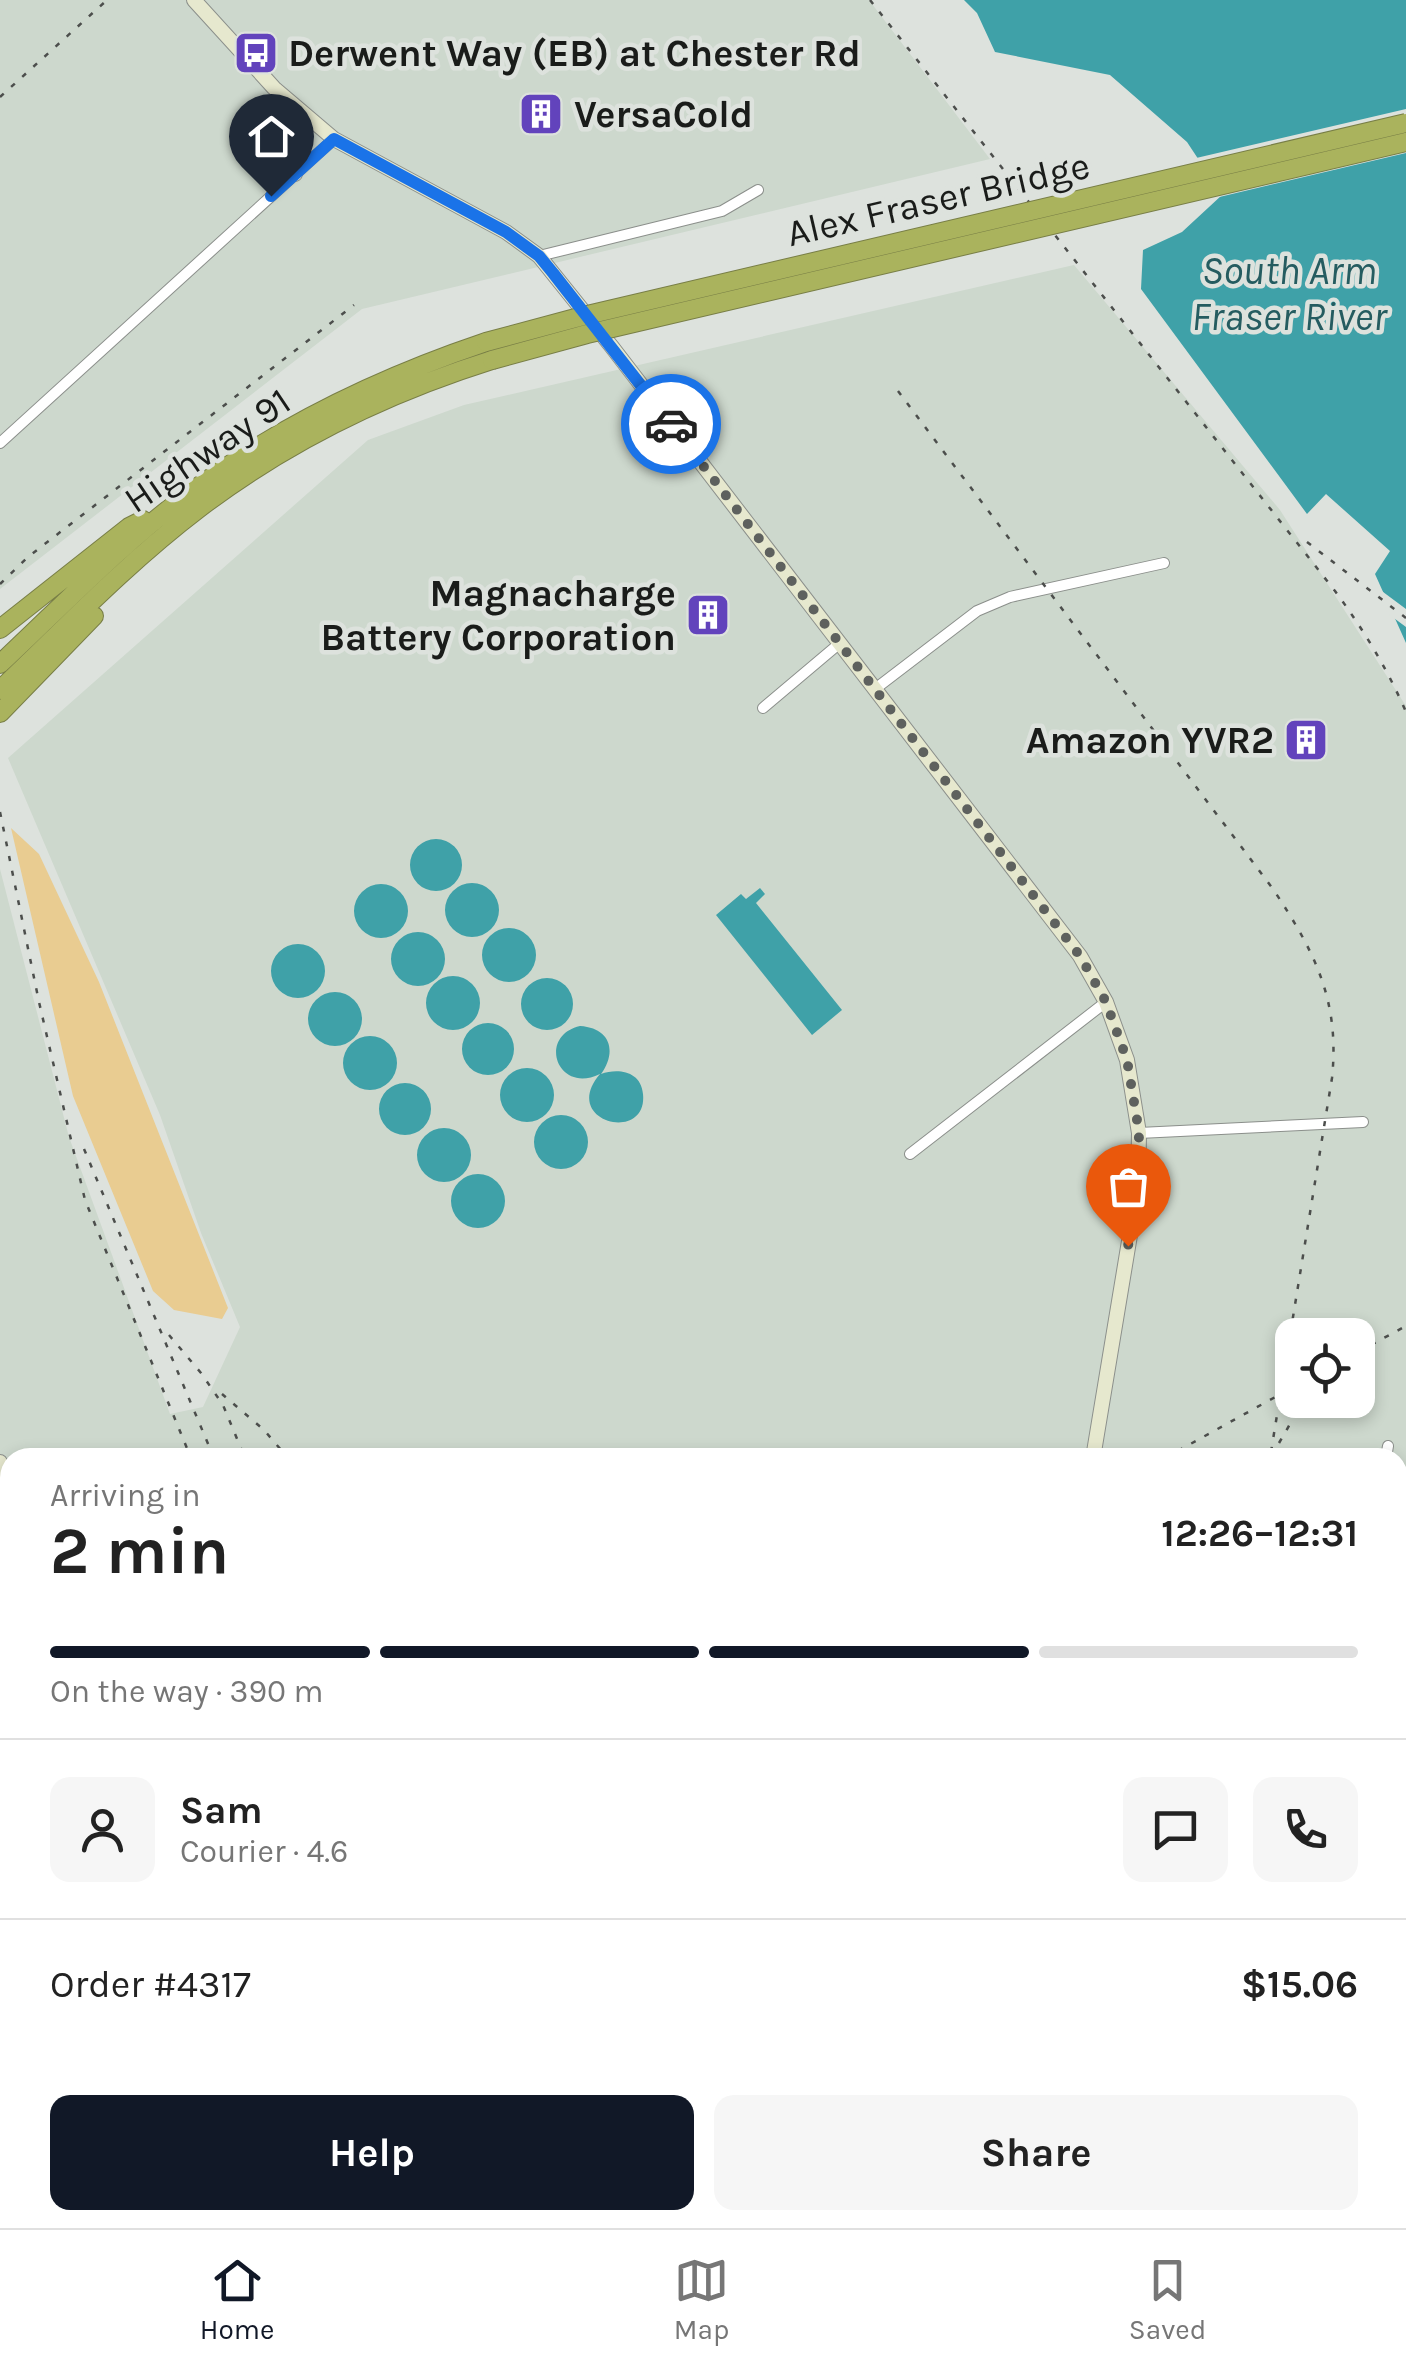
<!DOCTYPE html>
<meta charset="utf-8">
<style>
body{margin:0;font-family:Karla,sans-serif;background:#f6f6f6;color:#222;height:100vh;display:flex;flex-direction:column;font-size:38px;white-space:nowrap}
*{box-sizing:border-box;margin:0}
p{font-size:32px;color:#767676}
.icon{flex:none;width:55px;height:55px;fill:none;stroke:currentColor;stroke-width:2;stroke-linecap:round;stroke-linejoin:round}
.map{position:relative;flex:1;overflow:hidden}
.side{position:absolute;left:0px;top:1448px;width:1408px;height:782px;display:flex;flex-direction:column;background:#fff;border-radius:30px 30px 0 0;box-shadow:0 5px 15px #0003}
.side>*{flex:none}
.fabs{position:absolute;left:1275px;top:1318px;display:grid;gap:20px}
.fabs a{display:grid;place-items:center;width:100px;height:100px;border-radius:20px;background:#fff;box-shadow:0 5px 15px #0003;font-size:50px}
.pin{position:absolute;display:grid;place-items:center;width:85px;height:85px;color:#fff;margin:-102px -42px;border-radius:50% 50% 50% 0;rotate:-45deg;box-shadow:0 0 10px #0007}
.pin .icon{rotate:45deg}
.courier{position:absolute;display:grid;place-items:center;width:100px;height:100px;margin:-50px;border:8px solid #1a73e8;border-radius:50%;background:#fff;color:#222;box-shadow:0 2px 12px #0007}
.head em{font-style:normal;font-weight:700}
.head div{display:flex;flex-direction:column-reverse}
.head{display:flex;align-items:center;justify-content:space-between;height:170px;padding:0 50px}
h1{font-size:65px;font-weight:700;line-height:75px}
.bar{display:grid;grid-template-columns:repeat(4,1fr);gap:15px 10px;align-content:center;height:120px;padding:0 50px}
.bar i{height:12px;border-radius:8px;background:#e0e0e0}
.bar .active{background:#111827}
.bar p{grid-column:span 4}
.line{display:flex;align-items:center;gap:25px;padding:0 50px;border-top:2px solid #e0e0e0}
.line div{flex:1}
.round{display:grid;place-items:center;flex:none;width:105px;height:105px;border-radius:20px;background:#f6f6f6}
.cta{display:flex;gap:20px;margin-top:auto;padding:20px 50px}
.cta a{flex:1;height:115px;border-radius:20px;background:#111827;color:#fff;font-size:40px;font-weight:700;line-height:115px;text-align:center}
.cta a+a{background:#f6f6f6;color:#222}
.tabs{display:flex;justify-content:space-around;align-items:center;height:140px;border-top:2px solid #e0e0e0;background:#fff;font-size:28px;color:#767676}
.tabs a{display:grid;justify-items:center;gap:5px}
.tabs .active{color:#111827}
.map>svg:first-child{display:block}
.built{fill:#cdd8cd;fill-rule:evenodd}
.green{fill:#e9cc91}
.forest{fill:#cba44f}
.water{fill:#3fa1a8}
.pier{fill:#dde2dd}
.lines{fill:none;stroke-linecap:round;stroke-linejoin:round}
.stream{stroke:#3fa1a8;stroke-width:2.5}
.street-casing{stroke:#8b8f8b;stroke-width:12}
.secondary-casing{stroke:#8b8f8b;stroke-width:16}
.highway-casing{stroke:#787e46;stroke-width:20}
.street{stroke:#fff;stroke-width:10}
.secondary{stroke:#e6e8ce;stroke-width:14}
.highway{stroke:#aab35d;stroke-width:18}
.rail{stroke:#4c4e4c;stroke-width:2.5;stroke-dasharray:5 10;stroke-linecap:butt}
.highway-bridge-casing{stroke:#787e46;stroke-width:20;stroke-linecap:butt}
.highway-bridge{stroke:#aab35d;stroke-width:18}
.done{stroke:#5e615e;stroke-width:10;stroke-dasharray:0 18}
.route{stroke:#1a73e8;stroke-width:12}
.labels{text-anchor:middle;stroke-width:9;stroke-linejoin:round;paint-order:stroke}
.poi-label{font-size:38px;font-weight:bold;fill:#1a1c1a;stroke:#dde2dd;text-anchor:start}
.street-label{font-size:38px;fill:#1a1c1a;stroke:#dde2dd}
.water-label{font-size:40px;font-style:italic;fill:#255c60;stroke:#dde2dd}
</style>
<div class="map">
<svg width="1406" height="2228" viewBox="0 0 1406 2228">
<rect width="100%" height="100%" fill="#dde2dd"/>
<path class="built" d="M0,0H869L990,159L362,309L0,589Z
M1074,265L1280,510L1406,706V1990L1398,2030V1458H10V1953L0,1947V869L69,1137L170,1414L203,1407L240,1327L201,1233L160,1115L8,758L368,440L464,405ZM1292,1335H1358V1400H1292Z
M378,2220H1358L1356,2228H365Z"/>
<path class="green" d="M11,828L39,854L99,982L228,1308L222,1319L174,1310L153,1291L73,1096Z
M0,1982L10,1988V2070L0,2063Z"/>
<path class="forest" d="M310,2220H378L365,2228H313Z"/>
<path class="water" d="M964,0H1406V643L1375,574L1390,551L1326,494L1307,514L1141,289L1143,250L1182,232L1222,195L1187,142L1110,75L995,52L977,13Z
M410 865a26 26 0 1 1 52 0a26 26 0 1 1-52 0Z
M445 910a27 27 0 1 1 54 0a27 27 0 1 1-54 0Z
M354 911a27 27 0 1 1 54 0a27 27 0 1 1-54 0Z
M760,888L765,894L756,903L842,1010L812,1035L716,915L741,894L746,899Z
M482 955a27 27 0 1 1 54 0a27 27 0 1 1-54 0Z
M391 959a27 27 0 1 1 54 0a27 27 0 1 1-54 0Z
M271 971a27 27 0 1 1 54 0a27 27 0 1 1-54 0Z
M426 1003a27 27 0 1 1 54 0a27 27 0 1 1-54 0Z
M521 1004a26 26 0 1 1 52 0a26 26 0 1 1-52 0Z
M308 1019a27 27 0 1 1 54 0a27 27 0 1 1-54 0Z
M462 1049a26 26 0 1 1 52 0a26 26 0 1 1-52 0Z
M580,1026C611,1028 617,1052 601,1074C618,1068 641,1071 643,1094C648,1144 559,1122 600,1074C557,1095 537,1036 580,1026Z
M343 1063a27 27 0 1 1 54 0a27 27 0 1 1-54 0Z
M500 1095a27 27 0 1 1 54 0a27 27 0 1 1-54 0Z
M379 1109a26 26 0 1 1 52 0a26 26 0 1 1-52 0Z
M534 1142a27 27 0 1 1 54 0a27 27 0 1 1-54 0Z
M417 1155a27 27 0 1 1 54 0a27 27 0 1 1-54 0Z
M451 1201a27 27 0 1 1 54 0a27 27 0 1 1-54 0Z
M0,2050L10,2057V2220H310L313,2228H0Z
M1406,2079V2228H1377L1379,2220H1398V2123Z"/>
<path class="pier" d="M1406,109V153L1211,199L1215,194L1192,159Z
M1375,586L1406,609V627L1387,613Z"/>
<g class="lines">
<path class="stream" d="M0,1965L10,1972"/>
<defs>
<path id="street" d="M539,256L722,211L758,190
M0,443L334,139
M875,689L977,611L1010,597L1164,563
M763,708L840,643
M1139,1133L1363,1122
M910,1154L1106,1002
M1386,1458L1388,1446
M0,1690L10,1686
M530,2228L541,2220"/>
<path id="secondary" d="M194,0L274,88L334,139L506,232L539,256L612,347L1080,956L1106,1002L1127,1060L1139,1133L1138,1187L1093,1458
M295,174L300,136L296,108
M0,1462L10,1486
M403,2220L413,2228
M1064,2220L1069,2228"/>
<path id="highway" d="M0,629L129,527L143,520
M0,664C61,607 120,545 187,495C277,427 379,378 486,342
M0,690C64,629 127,563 198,509C286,442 387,393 492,360
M0,713L94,616"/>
</defs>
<use href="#street" class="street-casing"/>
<use href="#secondary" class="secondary-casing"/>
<use href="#highway" class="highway-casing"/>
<use href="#street" class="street"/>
<use href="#secondary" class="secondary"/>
<use href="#highway" class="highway"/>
<path class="rail" d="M870,0L1335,591C1363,629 1387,668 1406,712
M0,97L107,0
M898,391L1273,889C1315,952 1340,1001 1332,1078L1270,1458
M1307,542L1406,618
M0,584L28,557L354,305
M0,812L39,1002L85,1200L191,1458
M84,1149L214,1458
M169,1335L201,1373L223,1405L245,1458
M1358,1352L1406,1326
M222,1394L264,1430L288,1458
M1279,1443L1304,1400
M1165,1458L1288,1390
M893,2220L894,2228"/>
<defs>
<path id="highway-bridge" d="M486,342L583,316L1406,123
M492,360L587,334L1406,142"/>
</defs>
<use href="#highway-bridge" class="highway-bridge-casing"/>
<use href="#highway-bridge" class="highway-bridge"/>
</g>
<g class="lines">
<path class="done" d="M671,424L1080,956L1106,1002L1127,1060L1139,1132L1138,1187L1128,1246"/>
<path class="route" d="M271,196L334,139L506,232L539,256L553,273L671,424"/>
</g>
<defs>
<symbol id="bus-square" viewBox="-11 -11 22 22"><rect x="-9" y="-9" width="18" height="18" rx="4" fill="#6243bc" stroke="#dde2dd"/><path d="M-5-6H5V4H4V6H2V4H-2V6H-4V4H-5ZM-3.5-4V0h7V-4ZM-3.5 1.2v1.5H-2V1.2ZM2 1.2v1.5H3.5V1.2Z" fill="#fff"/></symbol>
<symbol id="building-square" viewBox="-11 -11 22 22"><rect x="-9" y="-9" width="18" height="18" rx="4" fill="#6243bc" stroke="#dde2dd"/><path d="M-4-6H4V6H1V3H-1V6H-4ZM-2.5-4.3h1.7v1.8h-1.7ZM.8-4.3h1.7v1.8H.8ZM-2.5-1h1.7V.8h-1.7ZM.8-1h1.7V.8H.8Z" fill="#fff"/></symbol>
</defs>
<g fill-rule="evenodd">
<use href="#bus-square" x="231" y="28" width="50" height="50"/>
<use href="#building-square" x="516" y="89" width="50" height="50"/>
<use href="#building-square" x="683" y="590" width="50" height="50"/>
<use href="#building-square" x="1281" y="715" width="50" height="50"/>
</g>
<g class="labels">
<g class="poi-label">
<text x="288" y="66">Derwent Way (EB) at Chester Rd</text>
<text x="574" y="127">VersaCold</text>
<text x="676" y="606" text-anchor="end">Magnacharge<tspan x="676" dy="44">Battery Corporation</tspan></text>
<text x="1274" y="753" text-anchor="end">Amazon YVR2</text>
</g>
<g class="street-label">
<text transform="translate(938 199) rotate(-13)" y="13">Alex Fraser Bridge</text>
<text transform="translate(207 450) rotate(-34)" y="13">Highway 91</text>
</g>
<g class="water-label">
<text x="1289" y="284">South Arm<tspan x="1289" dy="46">Fraser River</tspan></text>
</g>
</g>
</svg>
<div class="fabs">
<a><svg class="icon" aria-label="locate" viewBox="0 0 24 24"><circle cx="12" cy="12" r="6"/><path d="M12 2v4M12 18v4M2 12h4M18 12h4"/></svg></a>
</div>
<div class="pin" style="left:1128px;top:1246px;background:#ea580c"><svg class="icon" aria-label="bag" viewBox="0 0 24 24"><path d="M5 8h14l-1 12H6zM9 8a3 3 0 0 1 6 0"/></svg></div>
<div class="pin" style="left:271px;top:196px;background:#1f2937"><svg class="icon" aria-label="home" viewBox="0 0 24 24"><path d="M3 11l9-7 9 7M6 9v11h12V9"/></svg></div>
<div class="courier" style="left:671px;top:424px"><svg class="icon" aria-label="car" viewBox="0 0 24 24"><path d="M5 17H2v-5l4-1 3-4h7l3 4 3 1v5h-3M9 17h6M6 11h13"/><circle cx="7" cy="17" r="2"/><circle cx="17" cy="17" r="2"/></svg></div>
<section class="side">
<div class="head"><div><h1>2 min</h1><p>Arriving in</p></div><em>12:26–12:31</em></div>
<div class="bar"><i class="active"></i><i class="active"></i><i class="active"></i><i></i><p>On the way · 390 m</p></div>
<div class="line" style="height:180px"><a class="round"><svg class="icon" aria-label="person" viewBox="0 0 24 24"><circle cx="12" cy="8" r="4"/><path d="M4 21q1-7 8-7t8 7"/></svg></a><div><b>Sam</b><p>Courier · 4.6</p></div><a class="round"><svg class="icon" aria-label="chat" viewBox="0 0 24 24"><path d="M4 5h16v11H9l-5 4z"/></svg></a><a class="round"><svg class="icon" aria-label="phone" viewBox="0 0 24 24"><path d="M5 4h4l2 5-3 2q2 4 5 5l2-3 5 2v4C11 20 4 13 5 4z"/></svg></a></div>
<div class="line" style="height:130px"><div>Order #4317</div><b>$15.06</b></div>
<div class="cta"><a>Help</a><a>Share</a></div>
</section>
</div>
<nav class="tabs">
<a class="active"><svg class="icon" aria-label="home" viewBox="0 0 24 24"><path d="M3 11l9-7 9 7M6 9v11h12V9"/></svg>Home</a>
<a><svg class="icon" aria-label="map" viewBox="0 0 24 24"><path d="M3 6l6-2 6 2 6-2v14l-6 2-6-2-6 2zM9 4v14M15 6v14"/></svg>Map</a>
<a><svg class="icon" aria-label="saved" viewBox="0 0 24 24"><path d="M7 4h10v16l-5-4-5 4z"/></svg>Saved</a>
</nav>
